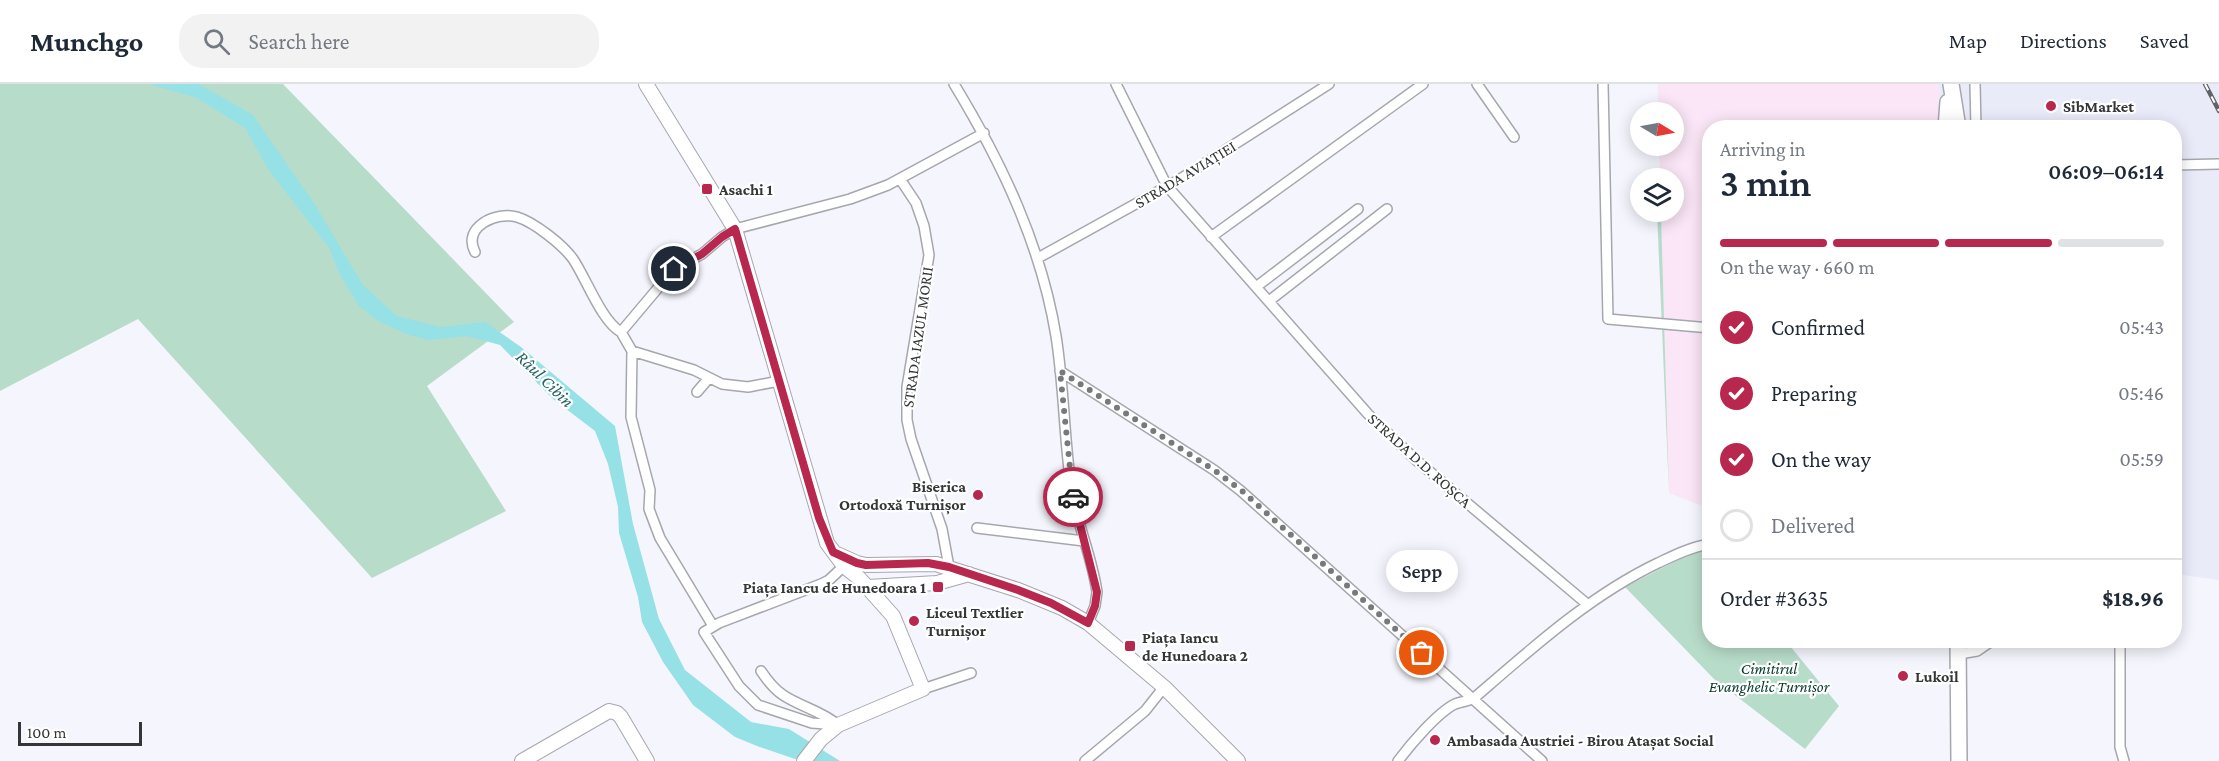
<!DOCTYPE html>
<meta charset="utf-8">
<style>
body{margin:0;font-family:"Crimson Pro",serif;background:#f2f2f3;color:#1f2937;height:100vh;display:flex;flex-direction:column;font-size:22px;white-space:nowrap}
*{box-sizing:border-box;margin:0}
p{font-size:20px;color:#747a83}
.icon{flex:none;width:33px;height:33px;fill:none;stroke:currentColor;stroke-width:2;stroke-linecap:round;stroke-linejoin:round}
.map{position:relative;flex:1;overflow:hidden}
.sheet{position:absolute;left:1702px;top:36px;width:480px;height:528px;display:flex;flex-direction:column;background:#fff;border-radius:24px;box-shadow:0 3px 15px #0003}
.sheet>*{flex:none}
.needle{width:39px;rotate:100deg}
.fabs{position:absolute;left:1630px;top:18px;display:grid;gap:12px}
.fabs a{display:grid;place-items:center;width:54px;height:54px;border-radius:50%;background:#fff;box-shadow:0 3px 15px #0003;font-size:30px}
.scale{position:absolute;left:18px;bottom:15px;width:124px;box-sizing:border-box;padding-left:6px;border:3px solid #343537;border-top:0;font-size:16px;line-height:21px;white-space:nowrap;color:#343537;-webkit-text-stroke:4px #fff;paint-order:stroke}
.pin{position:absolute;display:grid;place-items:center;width:51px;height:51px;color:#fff;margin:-26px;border:3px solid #fff;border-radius:50%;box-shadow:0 2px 6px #0007}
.courier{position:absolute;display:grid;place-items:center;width:60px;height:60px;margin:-30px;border:4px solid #b8274d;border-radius:50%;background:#fff;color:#222;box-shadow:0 2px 8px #0007}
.bubble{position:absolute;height:42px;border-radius:21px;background:#fff;box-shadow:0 3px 15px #0003;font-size:20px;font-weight:600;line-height:42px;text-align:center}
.summary em{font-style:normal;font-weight:600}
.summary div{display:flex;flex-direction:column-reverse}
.summary{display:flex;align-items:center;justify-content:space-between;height:102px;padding:0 18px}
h1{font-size:39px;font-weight:600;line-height:45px}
.bar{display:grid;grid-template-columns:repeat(4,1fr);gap:9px 6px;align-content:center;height:72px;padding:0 18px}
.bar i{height:8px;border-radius:4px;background:#e0e1e3}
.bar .current{background:#b8274d}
.bar p{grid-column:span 4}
.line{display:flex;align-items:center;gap:15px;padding:0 18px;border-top:2px solid #e0e1e3}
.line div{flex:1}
ol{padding:0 18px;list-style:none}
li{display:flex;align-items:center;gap:18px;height:66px}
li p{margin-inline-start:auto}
li .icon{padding:6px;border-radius:50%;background:#b8274d;color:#fff;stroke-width:4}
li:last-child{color:#747a83}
li i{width:33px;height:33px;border:3px solid #e0e1e3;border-radius:50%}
header{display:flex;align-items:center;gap:36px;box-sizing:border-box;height:84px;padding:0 30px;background:#fff;border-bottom:2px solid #e0e1e3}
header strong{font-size:28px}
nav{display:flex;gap:33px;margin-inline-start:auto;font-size:21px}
.search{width:420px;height:54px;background:#f2f2f3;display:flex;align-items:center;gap:15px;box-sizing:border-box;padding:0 21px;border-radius:24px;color:#747a83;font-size:22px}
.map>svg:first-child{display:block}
.commercial{fill:#fae6f6}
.built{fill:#e9ebf9}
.green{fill:#b8dcca}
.water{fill:#96e1e6}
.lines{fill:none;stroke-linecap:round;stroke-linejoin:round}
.street-casing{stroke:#a6a7ad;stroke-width:12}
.secondary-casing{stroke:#a6a7ad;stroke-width:16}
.primary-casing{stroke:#a6a7ad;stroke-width:18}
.street{stroke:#fff;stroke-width:9}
.secondary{stroke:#fff;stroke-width:14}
.primary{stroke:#fff;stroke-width:15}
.rail-casing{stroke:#626366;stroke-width:4.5}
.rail{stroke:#fff;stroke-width:2;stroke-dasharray:7;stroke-linecap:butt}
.done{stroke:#78797c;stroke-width:6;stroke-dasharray:0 10.8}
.route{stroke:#b8274d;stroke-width:8}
.poi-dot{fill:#b8274d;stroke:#fff;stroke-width:2}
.labels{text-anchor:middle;stroke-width:4.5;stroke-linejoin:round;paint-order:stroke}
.poi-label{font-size:16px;font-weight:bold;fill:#343537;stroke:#fff;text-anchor:start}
.street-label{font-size:16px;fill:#343537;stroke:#fff}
.park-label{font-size:16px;font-style:italic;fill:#043927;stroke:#fff}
.water-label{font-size:18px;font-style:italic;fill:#256267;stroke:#fff}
</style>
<header>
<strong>Munchgo</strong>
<div class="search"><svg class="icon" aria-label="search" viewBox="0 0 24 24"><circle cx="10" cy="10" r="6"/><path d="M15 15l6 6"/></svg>Search here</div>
<nav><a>Map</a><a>Directions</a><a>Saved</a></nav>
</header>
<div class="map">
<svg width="2219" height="677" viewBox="0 0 2219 677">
<rect width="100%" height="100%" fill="#f5f6fd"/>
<path class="commercial" d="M1658,0H1939L1940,43L1710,44V425L1669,409L1661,128H1674V94H1660L1659,62H1674V28H1658Z"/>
<path class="built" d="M1939,0H2219V496L2175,490V44L1940,43Z"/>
<path class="green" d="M0,0H283L514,238L427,302L506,427L372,494L138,235L0,307Z
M1657,128H1661L1669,409Z
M1706,466L1710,470V556L1786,557L1839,622L1805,665L1714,595L1625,503L1682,474Z"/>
<path class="water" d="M149,0H199L253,31L314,119L363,201L397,232L441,243L485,238L521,263L615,342L633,440L659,535L685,586L751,638L789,645L840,677H801L757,662L735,653L693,621L663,578L642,538L638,513L619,449L618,423L608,380L595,347L553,315L500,261L467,252L428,256L409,251L378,237L359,222L340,191L329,164L268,85L245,44L197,14Z"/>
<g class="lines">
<defs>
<path id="street" d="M954,0C1002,79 1041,161 1056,252C1064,302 1064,353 1071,402C1076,438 1092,472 1097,508L1095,522L1088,539
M1116,0L1167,102L1368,330L1416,376L1587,520
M1477,0L1514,53
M1603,0L1608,235L1710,244
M1975,0L1976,44
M2175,81L2219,80
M900,95L916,119L924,142L929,171L907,303V336L911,355L942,445L949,483
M1211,153L1423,0
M475,168C462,143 496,127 517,133C534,138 563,161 573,175C586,194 602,238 621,248
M1038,174L1177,97L1329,0
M1256,203L1358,125
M1269,217L1387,125
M632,267L694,286L722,300L748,303L779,297
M1060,287L1214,386L1241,407L1542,677
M697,308L709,294
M977,444L1084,457
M713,542L660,454L649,425L650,406L631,333L632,267L621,248L674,185L702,170L722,153L735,145L850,115L888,101L984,49
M2120,556V663L2124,677
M1959,570L1977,567L1993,556
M761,587C767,596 774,605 783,611C801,623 822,627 838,641
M923,605L971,589
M838,641L812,639L758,621L739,602L704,548L719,539L821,500L829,496L844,482
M1085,677L1145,627L1164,603
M1398,677C1410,661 1437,629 1455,620C1460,618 1467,617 1473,615C1531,565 1589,512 1658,479C1675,471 1691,463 1710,460"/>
<path id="secondary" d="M646,0L735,145L827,459L844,482L859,494L893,532L923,605L838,641L821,655L804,677
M837,470L857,479L866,481L936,480L1018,506L1062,524L1088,539L1164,603L1238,677
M868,503L937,499L969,490
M522,677L609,627L617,629L621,633L647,677"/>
<path id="primary" d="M1951,0L1958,44
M1946,44L1948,18
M1958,556L1959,677"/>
</defs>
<use href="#street" class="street-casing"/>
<use href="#secondary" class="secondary-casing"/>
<use href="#primary" class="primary-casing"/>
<use href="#street" class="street"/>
<use href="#secondary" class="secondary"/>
<use href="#primary" class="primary"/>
<defs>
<path id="rail" d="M2205,0L2219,27"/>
</defs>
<use href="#rail" class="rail-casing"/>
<use href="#rail" class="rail"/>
</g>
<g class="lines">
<path class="done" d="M1073,413L1060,287L1214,386L1241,406L1422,569"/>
<path class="route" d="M674,185L702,170L722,153L735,145L819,434L833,468L857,479L866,481L928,479L949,483L1018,506L1051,519L1088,539L1095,522L1097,508L1073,413"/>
</g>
<g class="poi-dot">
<circle cx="2051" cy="22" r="6"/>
<rect x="701" y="99" width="12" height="12" rx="3"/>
<circle cx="978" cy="411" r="6"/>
<rect x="932" y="497" width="12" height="12" rx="3"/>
<circle cx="914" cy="537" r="6"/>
<rect x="1124" y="556" width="12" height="12" rx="3"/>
<circle cx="1903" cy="592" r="6"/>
<circle cx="1435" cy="656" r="6"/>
</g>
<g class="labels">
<g class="poi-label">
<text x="2063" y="28">SibMarket</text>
<text x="719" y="111">Asachi 1</text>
<text x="966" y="408" text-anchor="end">Biserica<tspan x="966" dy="18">Ortodoxă Turnișor</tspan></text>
<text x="926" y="509" text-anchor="end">Piața Iancu de Hunedoara 1</text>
<text x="926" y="534">Liceul Textlier<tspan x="926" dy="18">Turnișor</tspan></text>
<text x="1142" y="559">Piața Iancu<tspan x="1142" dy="18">de Hunedoara 2</tspan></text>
<text x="1915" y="598">Lukoil</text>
<text x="1447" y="662">Ambasada Austriei - Birou Atașat Social</text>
</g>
<g class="street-label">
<text transform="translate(1185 90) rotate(-31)" y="6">STRADA AVIAȚIEI</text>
<text transform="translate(917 253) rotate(-82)" y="6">STRADA IAZUL MORII</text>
<text transform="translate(1420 376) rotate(42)" y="6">STRADA D.D. ROȘCA</text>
</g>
<g class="park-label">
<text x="1769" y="590">Cimitirul<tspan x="1769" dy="18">Evanghelic Turnișor</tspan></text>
</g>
<g class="water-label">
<text transform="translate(545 295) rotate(44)" y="6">Râul Cibin</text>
</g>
</g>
</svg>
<div class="fabs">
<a><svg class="needle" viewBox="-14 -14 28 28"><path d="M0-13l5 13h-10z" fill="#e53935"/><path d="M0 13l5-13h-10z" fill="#747a83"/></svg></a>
<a><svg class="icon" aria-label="layers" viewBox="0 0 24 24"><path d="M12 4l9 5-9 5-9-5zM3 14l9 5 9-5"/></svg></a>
</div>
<div class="scale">100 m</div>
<div class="pin" style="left:1422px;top:569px;background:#ea580c"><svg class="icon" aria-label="bag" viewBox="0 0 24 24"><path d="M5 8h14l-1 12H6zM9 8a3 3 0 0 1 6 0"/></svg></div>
<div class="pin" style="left:674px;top:185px;background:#1f2937"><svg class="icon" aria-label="home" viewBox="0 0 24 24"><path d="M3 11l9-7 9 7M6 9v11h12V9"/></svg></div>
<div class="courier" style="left:1073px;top:413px"><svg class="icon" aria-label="car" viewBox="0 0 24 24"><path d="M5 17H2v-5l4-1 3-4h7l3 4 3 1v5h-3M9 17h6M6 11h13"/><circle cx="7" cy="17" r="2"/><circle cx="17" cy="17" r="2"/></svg></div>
<div class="bubble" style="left:1386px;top:466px;width:72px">Sepp</div>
<section class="sheet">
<div class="summary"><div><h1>3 min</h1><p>Arriving in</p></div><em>06:09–06:14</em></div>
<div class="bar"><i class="current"></i><i class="current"></i><i class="current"></i><i></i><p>On the way · 660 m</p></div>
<ol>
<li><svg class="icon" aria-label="check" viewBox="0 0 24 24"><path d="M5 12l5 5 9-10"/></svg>Confirmed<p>05:43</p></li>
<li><svg class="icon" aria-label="check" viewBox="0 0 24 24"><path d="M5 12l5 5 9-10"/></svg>Preparing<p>05:46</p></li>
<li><svg class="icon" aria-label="check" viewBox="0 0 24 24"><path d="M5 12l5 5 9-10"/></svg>On the way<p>05:59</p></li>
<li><i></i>Delivered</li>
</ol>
<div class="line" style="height:78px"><div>Order #3635</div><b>$18.96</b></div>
</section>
</div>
